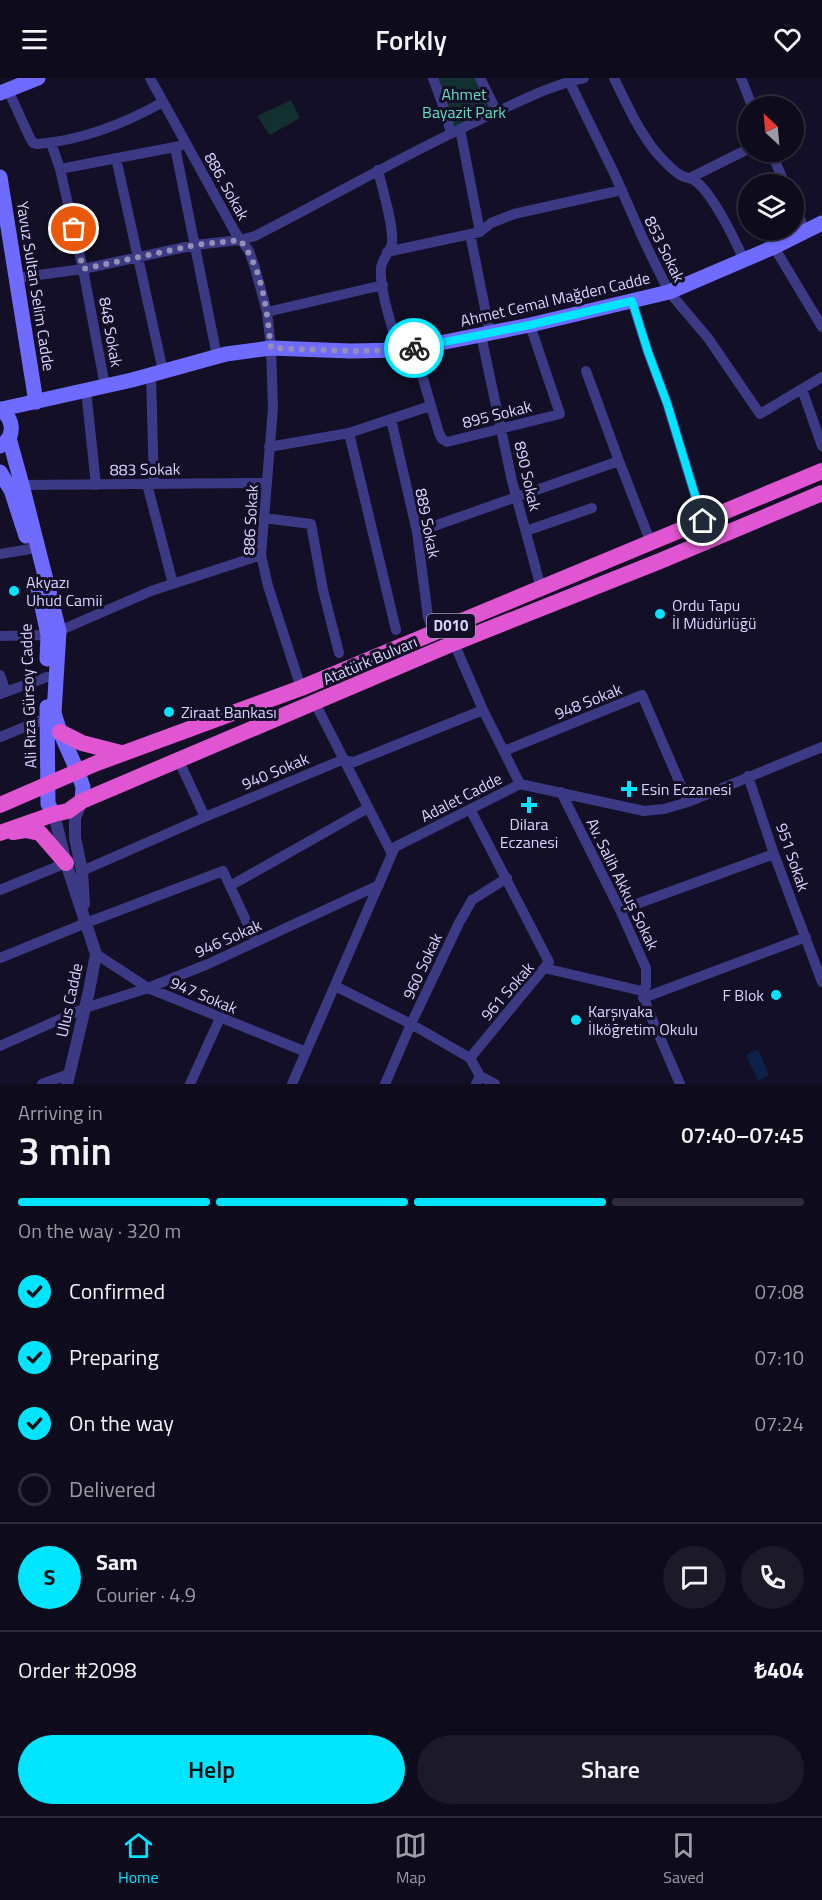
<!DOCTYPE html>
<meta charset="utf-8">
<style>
body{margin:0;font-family:"Titillium Web",sans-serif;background:#1c1929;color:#f1f3f6;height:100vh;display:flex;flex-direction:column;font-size:22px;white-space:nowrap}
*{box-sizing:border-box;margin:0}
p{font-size:20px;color:#9b9ba3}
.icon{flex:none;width:33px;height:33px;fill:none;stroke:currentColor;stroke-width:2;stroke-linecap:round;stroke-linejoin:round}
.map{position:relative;height:1006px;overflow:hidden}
.panel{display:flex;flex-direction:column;background:#0e0b1c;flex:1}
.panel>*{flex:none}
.needle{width:39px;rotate:334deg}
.fabs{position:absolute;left:738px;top:18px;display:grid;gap:12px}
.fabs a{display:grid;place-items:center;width:66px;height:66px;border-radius:50%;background:#0e0b1c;box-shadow:0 2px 4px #0004,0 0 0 2px #2e2b3b;font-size:30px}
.pin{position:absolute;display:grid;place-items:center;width:51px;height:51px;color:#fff;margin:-26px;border:3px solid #fff;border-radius:50%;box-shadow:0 2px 6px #0007}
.courier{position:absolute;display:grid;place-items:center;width:60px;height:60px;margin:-30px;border:4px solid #00e5ff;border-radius:50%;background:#fff;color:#222;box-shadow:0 2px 8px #0007}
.headline em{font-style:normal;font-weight:600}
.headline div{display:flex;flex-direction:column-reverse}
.headline{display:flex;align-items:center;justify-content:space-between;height:102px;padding:0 18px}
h1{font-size:39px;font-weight:600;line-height:45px}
.bar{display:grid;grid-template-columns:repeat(4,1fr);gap:9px 6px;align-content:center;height:72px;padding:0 18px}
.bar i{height:8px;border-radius:4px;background:#2e2b3b}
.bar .active{background:#00e5ff}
.bar p{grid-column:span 4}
.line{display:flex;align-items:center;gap:15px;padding:0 18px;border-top:2px solid #2e2b3b}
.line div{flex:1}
.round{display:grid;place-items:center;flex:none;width:63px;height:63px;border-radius:32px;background:#1c1929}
ol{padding:0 18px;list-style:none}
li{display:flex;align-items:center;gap:18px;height:66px}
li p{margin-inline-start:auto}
li .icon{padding:6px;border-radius:50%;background:#00e5ff;color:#111;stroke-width:4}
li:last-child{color:#9b9ba3}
li i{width:33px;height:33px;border:3px solid #2e2b3b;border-radius:50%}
.button{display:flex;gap:12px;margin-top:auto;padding:12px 18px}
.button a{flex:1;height:69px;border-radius:36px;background:#00e5ff;color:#111;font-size:24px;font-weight:600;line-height:69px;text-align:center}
.button a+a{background:#1c1929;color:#f1f3f6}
header{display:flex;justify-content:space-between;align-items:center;height:78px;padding:0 18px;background:#0e0b1c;font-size:27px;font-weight:600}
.tab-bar{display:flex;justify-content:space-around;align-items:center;height:84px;border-top:2px solid #2e2b3b;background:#0e0b1c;font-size:16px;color:#9b9ba3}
.tab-bar a{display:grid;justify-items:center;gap:3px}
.tab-bar .active{color:#00e5ff}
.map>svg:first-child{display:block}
.green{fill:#12302f}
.water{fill:#0c2248}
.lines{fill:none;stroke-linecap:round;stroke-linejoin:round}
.minor{stroke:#3d3a85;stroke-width:10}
.tertiary{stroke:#3d3a85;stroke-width:12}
.secondary{stroke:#6f6bff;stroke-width:15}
.trunk{stroke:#e055d1;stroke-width:16}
.done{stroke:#948fb3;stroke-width:6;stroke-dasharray:0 10.8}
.route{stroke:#00e5ff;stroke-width:8}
.poi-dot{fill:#00e5ff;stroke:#130f26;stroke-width:2}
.labels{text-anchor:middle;stroke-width:6;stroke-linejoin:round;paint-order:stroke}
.shield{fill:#130f26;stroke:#9e99be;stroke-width:1.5}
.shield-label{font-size:15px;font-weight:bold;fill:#d9d4ff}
.park-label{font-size:16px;fill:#5fe0c0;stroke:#130f26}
.street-label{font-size:16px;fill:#d9d4ff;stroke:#130f26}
.poi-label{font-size:16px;fill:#d9d4ff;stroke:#130f26;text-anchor:start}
</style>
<header><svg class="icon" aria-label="menu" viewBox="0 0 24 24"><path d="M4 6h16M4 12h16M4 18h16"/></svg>Forkly<svg class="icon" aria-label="heart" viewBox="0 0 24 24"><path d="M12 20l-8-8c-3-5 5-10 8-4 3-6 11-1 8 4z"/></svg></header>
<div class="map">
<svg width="822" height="1006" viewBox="0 0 822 1006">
<rect width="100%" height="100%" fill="#130f26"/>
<path class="green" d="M433,0H475L493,35L451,56Z
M291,22L300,40L270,57L257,38Z"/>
<path class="water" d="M758,971L769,997L758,1003L746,977Z"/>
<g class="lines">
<path class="minor" d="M150,0L235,154L249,173L255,190L267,234L271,270L273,330L261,477L268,508L301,610
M433,0L446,36L451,56
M480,0L497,34
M614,0C626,25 638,51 655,73C663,82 671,92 682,98C687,100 692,100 695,103C712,114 735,162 744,182
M741,0L752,28
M569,3L614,95L644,163L669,214L708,260L760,336L822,299
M8,12L30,60L33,65L38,66C83,62 124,46 163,24
M460,51L480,154
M51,65L60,91L83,191L105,308
M175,69L217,278
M771,74L785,106
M116,80L163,293
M60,91L180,68
M378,92C382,110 394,148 392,165C390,174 382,181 381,190C379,212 393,250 398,272
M690,100L748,71
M794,126L805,153
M470,156L490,255
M774,169L822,249
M387,174L480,154L491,145L514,136L622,112
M16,200L83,191L195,167L240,162L255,158C334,118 410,73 490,37C521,23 551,7 584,0
M632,223L648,274L667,325L703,443
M267,234L383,207
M481,257L512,403L541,510
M414,270L439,355L442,361L447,364L560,336L530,247
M586,293L619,383L651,465
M151,297L154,406
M802,311L822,368
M86,312L96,407
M391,341L417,454L428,539L434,555
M349,355L396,552
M269,369L349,355L430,328
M147,406L173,506
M22,407L267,405
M264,440L311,446L323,512L339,575
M526,453L592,430
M417,454L619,383
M0,476L30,471
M59,553L151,513L261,477
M0,558L48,557
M454,565L483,632L520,706
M0,597L6,614
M0,616L47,599
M315,625L392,776
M0,659L47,640
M504,673L642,617L688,724
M178,681L205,739
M748,698L774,776L822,904
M561,714L620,832L646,890V908L642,913
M82,793L205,739L342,682L354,684L483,632
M230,808L368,730
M0,812L66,785
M620,832L774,776
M96,876L148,910L306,974
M0,880L86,845L223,793L256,864
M544,890L642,913
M335,908L411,946L470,980
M642,913L649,934L680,1006
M643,920L806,859
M0,968L85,930L148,910L208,886L379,807
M470,980L549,884L470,731
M470,980L480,998L476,1006
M480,998L495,1006
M42,1006L69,996
M190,1006L220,940
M292,1006L395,769L520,706L644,733L664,731L688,724L822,669
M385,1006L411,946L459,845L472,822L507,800"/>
<path class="tertiary" d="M82,723L75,740V760L82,793L84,826
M54,736L66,785L96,876L89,913L67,1006"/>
<path class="secondary" d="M0,15L38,0
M0,99L36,324
M0,331C14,341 16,359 0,368
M2,331L132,302L226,276L271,270L350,273L405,272L530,247L669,214L774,169L822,145
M9,360L22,407L59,553L54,635L60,654L77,692L83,709L82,723
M0,394L11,412L26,458
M38,510L48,557L47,581
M47,629L48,726L54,736"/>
<path class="trunk" d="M60,654L82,665L121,675
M0,727L97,685L301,610L822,393
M13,754L25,752L40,755L66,785
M0,755L54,736L68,733L82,723L454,565L660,483L822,415"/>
</g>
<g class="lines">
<path class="done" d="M74,151L83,191L195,167L240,162C263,191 267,234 271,270L350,273L405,272L414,270"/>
<path class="route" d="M414,270L530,247L632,223L648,274L667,325L703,443"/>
</g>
<g class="poi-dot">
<circle cx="14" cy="513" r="6"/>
<circle cx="660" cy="536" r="6"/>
<circle cx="169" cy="634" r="6"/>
<path d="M626 702h6v6h6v6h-6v6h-6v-6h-6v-6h6z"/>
<path d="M526 718h6v6h6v6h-6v6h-6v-6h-6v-6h6z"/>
<circle cx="776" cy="917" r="6"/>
<circle cx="576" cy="942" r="6"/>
</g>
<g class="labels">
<rect class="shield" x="427" y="536" width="48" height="24" rx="4.5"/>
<g class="shield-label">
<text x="451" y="553">D010</text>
</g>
<g class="park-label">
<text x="464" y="22">Ahmet<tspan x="464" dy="18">Bayazit Park</tspan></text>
</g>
<g class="street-label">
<text transform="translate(227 108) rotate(61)" y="6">886. Sokak</text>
<text transform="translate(665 171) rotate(64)" y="6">853 Sokak</text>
<text transform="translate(36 208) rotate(81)" y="6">Yavuz Sultan Selim Cadde</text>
<text transform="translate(555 221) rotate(-13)" y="6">Ahmet Cemal Mağden Cadde</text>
<text transform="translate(111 254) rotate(80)" y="6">848 Sokak</text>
<text transform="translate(497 336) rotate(-14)" y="6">895 Sokak</text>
<text transform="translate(145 391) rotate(-1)" y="6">883 Sokak</text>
<text transform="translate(528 398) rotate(77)" y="6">890 Sokak</text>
<text transform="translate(250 442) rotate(-87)" y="6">886 Sokak</text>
<text transform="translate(428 445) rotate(79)" y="6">889 Sokak</text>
<text transform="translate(370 582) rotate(-23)" y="6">Atatürk Bulvarı</text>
<text transform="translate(28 618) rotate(-92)" y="6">Ali Rıza Gürsoy Cadde</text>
<text transform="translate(588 623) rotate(-22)" y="6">948 Sokak</text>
<text transform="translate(275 693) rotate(-23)" y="6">940 Sokak</text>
<text transform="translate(461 719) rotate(-27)" y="6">Adalet Cadde</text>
<text transform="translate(793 779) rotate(71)" y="6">951 Sokak</text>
<text transform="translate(623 806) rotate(64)" y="6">Av. Salih Akkuş Sokak</text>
<text transform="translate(228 860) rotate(-24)" y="6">946 Sokak</text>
<text transform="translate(422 888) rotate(-65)" y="6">960 Sokak</text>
<text transform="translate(507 913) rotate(-49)" y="6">961 Sokak</text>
<text transform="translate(204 917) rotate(23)" y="6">947 Sokak</text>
<text transform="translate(69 922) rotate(-78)" y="6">Ulus Cadde</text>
</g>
<g class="poi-label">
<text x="26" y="510">Akyazı<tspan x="26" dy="18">Uhud Camii</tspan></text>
<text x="672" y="533">Ordu Tapu<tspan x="672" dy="18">İl Müdürlüğü</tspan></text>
<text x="181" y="640">Ziraat Bankası</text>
<text x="641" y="717">Esin Eczanesi</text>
<text x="529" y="752" text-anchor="middle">Dilara<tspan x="529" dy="18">Eczanesi</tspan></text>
<text x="764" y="923" text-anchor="end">F Blok</text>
<text x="588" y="939">Karşıyaka<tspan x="588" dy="18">İlköğretim Okulu</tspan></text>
</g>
</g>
</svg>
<div class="fabs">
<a><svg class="needle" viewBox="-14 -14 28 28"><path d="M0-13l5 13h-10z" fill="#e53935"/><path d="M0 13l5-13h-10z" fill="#9b9ba3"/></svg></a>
<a><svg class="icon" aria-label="layers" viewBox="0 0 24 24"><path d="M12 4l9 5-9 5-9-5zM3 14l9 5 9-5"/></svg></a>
</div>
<div class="pin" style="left:74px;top:151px;background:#ea580c"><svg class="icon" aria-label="bag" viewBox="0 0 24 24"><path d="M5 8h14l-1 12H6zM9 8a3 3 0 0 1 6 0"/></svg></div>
<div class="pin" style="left:703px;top:443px;background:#1f2937"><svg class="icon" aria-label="home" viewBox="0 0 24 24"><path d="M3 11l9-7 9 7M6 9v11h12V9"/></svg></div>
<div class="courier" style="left:414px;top:270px"><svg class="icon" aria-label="bike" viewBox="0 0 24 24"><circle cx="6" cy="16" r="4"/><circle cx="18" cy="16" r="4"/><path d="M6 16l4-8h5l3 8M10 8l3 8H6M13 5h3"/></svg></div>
</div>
<section class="panel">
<div class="headline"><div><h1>3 min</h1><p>Arriving in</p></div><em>07:40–07:45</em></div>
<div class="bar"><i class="active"></i><i class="active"></i><i class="active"></i><i></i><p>On the way · 320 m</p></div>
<ol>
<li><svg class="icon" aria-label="check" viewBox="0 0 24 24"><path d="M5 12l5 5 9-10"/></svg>Confirmed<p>07:08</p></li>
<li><svg class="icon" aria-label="check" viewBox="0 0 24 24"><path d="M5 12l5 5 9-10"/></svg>Preparing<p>07:10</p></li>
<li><svg class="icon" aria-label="check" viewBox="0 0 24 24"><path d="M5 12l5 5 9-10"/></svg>On the way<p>07:24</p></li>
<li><i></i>Delivered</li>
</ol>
<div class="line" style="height:108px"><b class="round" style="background:#00e5ff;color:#111">S</b><div><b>Sam</b><p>Courier · 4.9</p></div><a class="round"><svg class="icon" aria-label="chat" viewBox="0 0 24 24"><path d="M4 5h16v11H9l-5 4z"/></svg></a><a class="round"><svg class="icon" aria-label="phone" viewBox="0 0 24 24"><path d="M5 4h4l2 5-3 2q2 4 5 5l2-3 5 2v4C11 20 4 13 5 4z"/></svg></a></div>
<div class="line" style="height:78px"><div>Order #2098</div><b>₺404</b></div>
<div class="button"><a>Help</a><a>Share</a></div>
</section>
<nav class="tab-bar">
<a class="active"><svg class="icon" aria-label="home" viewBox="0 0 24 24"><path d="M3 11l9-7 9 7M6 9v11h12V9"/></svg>Home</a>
<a><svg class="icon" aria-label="map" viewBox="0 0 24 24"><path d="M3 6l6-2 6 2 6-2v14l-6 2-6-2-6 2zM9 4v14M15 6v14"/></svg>Map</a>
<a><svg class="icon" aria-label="saved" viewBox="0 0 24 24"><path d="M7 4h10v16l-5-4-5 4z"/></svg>Saved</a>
</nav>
